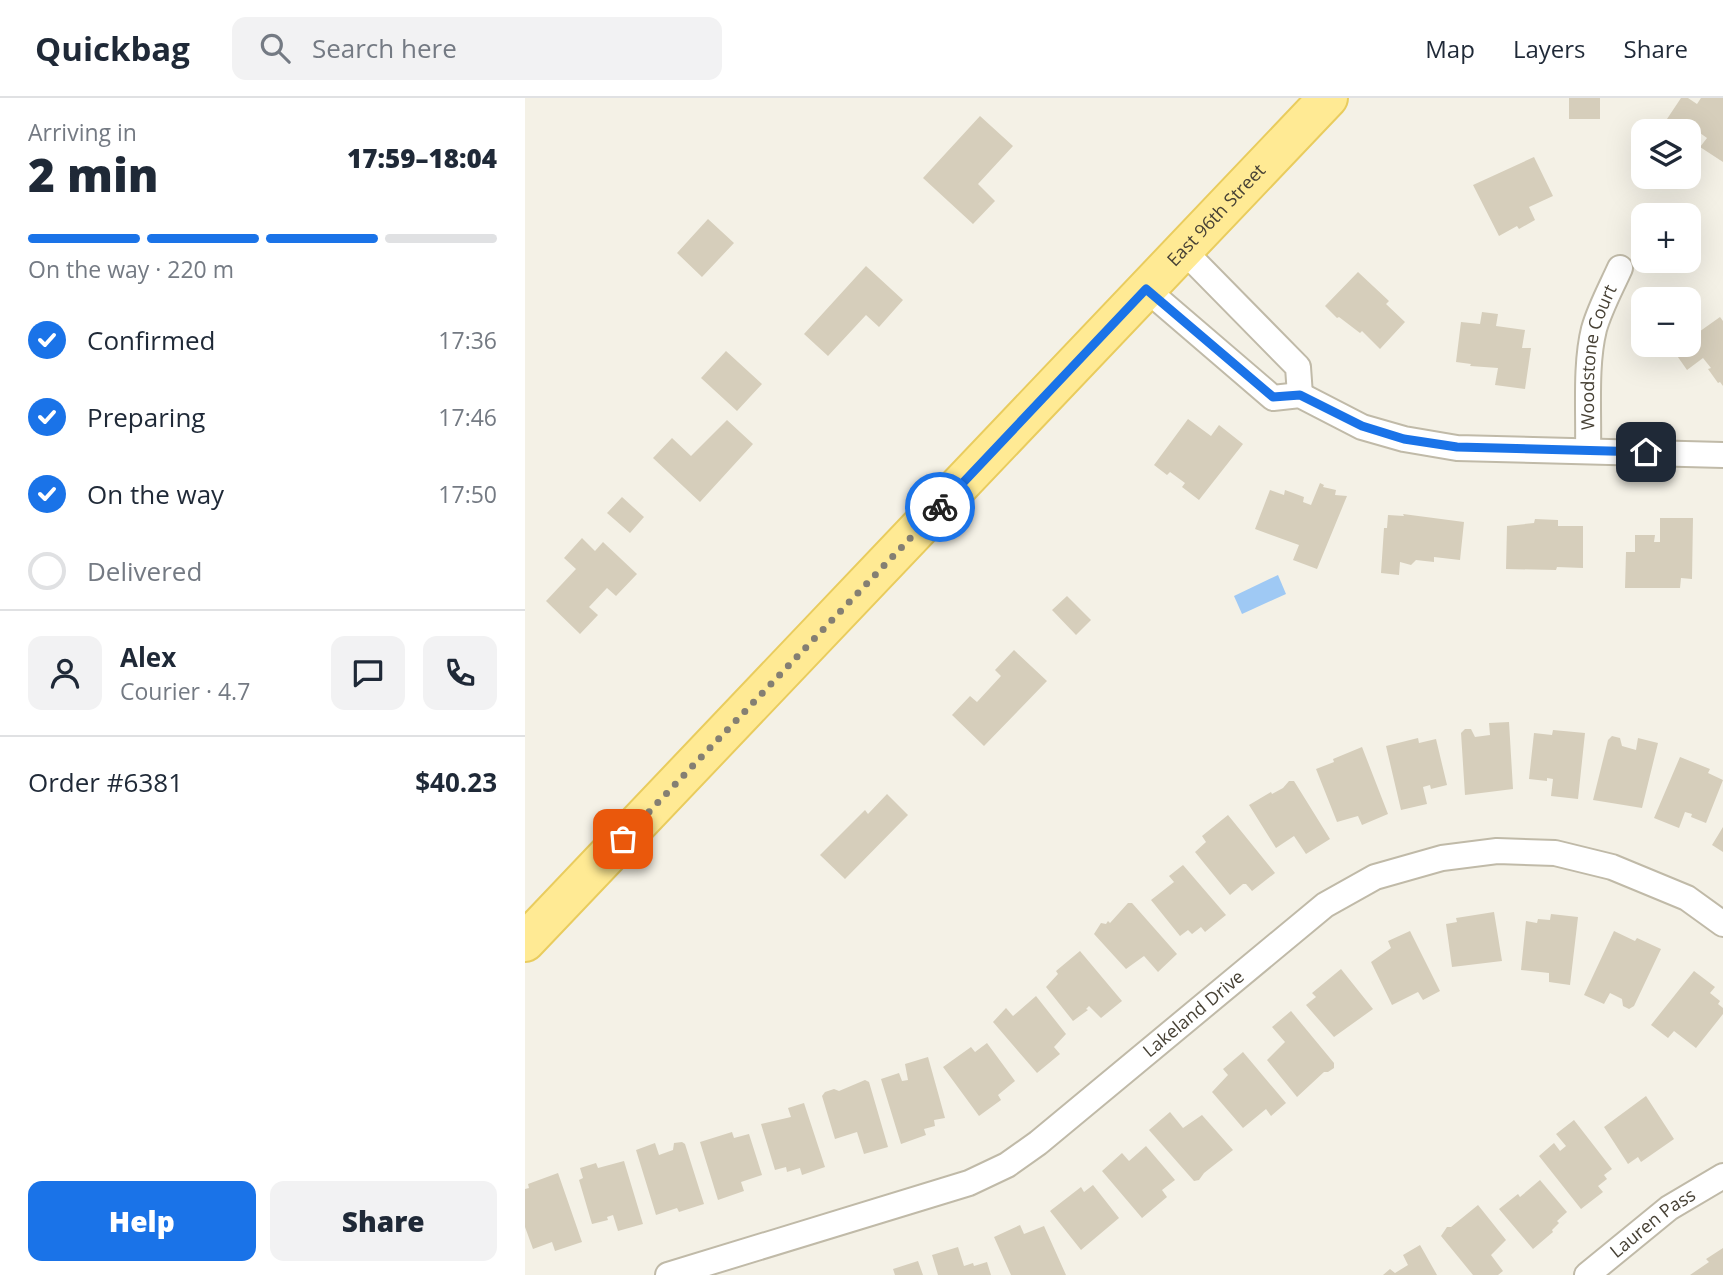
<!DOCTYPE html>
<meta charset="utf-8">
<style>
body{margin:0;font-family:"Open Sans",sans-serif;background:#f2f2f3;color:#1f2937;height:100vh;display:flex;flex-direction:column;font-size:26px;white-space:nowrap}
*{box-sizing:border-box;margin:0}
p{font-size:23px;color:#747a83}
.icon{flex:none;width:38px;height:38px;fill:none;stroke:currentColor;stroke-width:2;stroke-linecap:round;stroke-linejoin:round}
.map{position:relative;flex:1;overflow:hidden}
.side{display:flex;flex-direction:column;background:#fff;width:525px}
.side>*{flex:none}
.controls{position:absolute;left:1106px;top:21px;display:grid;gap:14px}
.controls a{display:grid;place-items:center;width:70px;height:70px;border-radius:14px;background:#fff;box-shadow:0 7px 28px #0002;font-size:35px}
.pin{position:absolute;display:grid;place-items:center;width:60px;height:60px;color:#fff;margin:-30px;border-radius:14px;box-shadow:0 4px 10px #0006}
.courier{position:absolute;display:grid;place-items:center;width:70px;height:70px;margin:-35px;border:5px solid #1a73e8;border-radius:50%;background:#fff;color:#222;box-shadow:0 2px 9px #0007}
.head em{font-style:normal;font-weight:800}
.head div{display:flex;flex-direction:column-reverse}
.head{display:flex;align-items:center;justify-content:space-between;height:119px;padding:0 28px}
h1{font-size:46px;font-weight:800;line-height:52px}
.bar{display:grid;grid-template-columns:repeat(4,1fr);gap:10px 7px;align-content:center;height:84px;padding:0 28px}
.bar i{height:9px;border-radius:5px;background:#e0e1e3}
.bar .active{background:#1a73e8}
.bar p{grid-column:span 4}
.line{display:flex;align-items:center;gap:18px;padding:0 28px;border-top:2px solid #e0e1e3}
.line div{flex:1}
.round{display:grid;place-items:center;flex:none;width:74px;height:74px;border-radius:14px;background:#f2f2f3}
ol{padding:0 28px;list-style:none}
li{display:flex;align-items:center;gap:21px;height:77px}
li p{margin-inline-start:auto}
li .icon{padding:7px;border-radius:50%;background:#1a73e8;color:#fff;stroke-width:4}
li:last-child{color:#747a83}
li i{width:38px;height:38px;border:4px solid #e0e1e3;border-radius:50%}
.action{display:flex;gap:14px;margin-top:auto;padding:14px 28px}
.action a{flex:1;height:80px;border-radius:14px;background:#1a73e8;color:#fff;font-size:28px;font-weight:800;line-height:80px;text-align:center}
.action a+a{background:#f2f2f3;color:#1f2937}
header{display:flex;align-items:center;gap:42px;box-sizing:border-box;height:98px;padding:0 35px;background:#fff;border-bottom:2px solid #e0e1e3}
header strong{font-size:33px}
nav{display:flex;gap:38px;margin-inline-start:auto;font-size:24px}
.search{width:490px;height:63px;background:#f2f2f3;display:flex;align-items:center;gap:18px;box-sizing:border-box;padding:0 24px;border-radius:14px;color:#747a83;font-size:26px}
main{display:flex;flex:1;min-height:0}
.map>svg:first-child{display:block}
.water{fill:#9fc9f4}
.building{fill:#d6cebb}
.lines{fill:none;stroke-linecap:round;stroke-linejoin:round}
.street-casing{stroke:#c0baa8;stroke-width:28}
.primary-casing{stroke:#e9cc5e;stroke-width:42}
.street{stroke:#fff;stroke-width:24}
.primary{stroke:#ffea94;stroke-width:38}
.done{stroke:#847f73;stroke-width:7;stroke-dasharray:0 12.6}
.route{stroke:#1a73e8;stroke-width:9}
.labels{text-anchor:middle;stroke-width:6;stroke-linejoin:round;paint-order:stroke}
.street-label{font-size:18px;fill:#474135;stroke:#fff}
</style>
<header>
<strong>Quickbag</strong>
<div class="search"><svg class="icon" aria-label="search" viewBox="0 0 24 24"><circle cx="10" cy="10" r="6"/><path d="M15 15l6 6"/></svg>Search here</div>
<nav><a>Map</a><a>Layers</a><a>Share</a></nav>
</header>
<main>
<section class="side">
<div class="head"><div><h1>2 min</h1><p>Arriving in</p></div><em>17:59–18:04</em></div>
<div class="bar"><i class="active"></i><i class="active"></i><i class="active"></i><i></i><p>On the way · 220 m</p></div>
<ol>
<li><svg class="icon" aria-label="check" viewBox="0 0 24 24"><path d="M5 12l5 5 9-10"/></svg>Confirmed<p>17:36</p></li>
<li><svg class="icon" aria-label="check" viewBox="0 0 24 24"><path d="M5 12l5 5 9-10"/></svg>Preparing<p>17:46</p></li>
<li><svg class="icon" aria-label="check" viewBox="0 0 24 24"><path d="M5 12l5 5 9-10"/></svg>On the way<p>17:50</p></li>
<li><i></i>Delivered</li>
</ol>
<div class="line" style="height:126px"><a class="round"><svg class="icon" aria-label="person" viewBox="0 0 24 24"><circle cx="12" cy="8" r="4"/><path d="M4 21q1-7 8-7t8 7"/></svg></a><div><b>Alex</b><p>Courier · 4.7</p></div><a class="round"><svg class="icon" aria-label="chat" viewBox="0 0 24 24"><path d="M4 5h16v11H9l-5 4z"/></svg></a><a class="round"><svg class="icon" aria-label="phone" viewBox="0 0 24 24"><path d="M5 4h4l2 5-3 2q2 4 5 5l2-3 5 2v4C11 20 4 13 5 4z"/></svg></a></div>
<div class="line" style="height:91px"><div>Order #6381</div><b>$40.23</b></div>
<div class="action"><a>Help</a><a>Share</a></div>
</section>
<div class="map">
<svg width="1198" height="1177" viewBox="0 0 1198 1177">
<rect width="100%" height="100%" fill="#f4f1e6"/>
<path class="water" d="M753,477L761,496L717,516L709,498Z"/>
<path class="building" d="M1044,0H1075V21H1044Z
M1156,0H1163L1172,6L1176,0H1198V64L1175,49L1182,40L1168,30L1164,36V33H1134Z
M455,18L488,48L453,86L470,103L448,126L398,80Z
M1009,59L1028,98L1004,109L1010,122L994,131L992,128L974,138L948,87Z
M183,121L209,145L177,179L152,155Z
M341,168L378,202L354,229L341,217L303,258L279,236Z
M833,174L864,203L861,206L880,224L855,251L837,233L835,235L814,219L812,220L800,208Z
M957,214L973,216L971,228L1000,232L997,250H1006L1000,291L970,287L973,270L945,268L946,266L931,264L936,224L955,226Z
M1195,219L1198,223V288L1195,284L1193,285L1183,271L1186,270L1178,260L1162,272L1148,252L1155,247H1164V241Z
M201,253L237,286L212,313L176,280Z
M663,321L686,338L694,327L718,346L674,402L657,389L660,385L645,374L642,377L629,367Z
M202,322L228,346L175,404L128,360L147,340L166,358Z
M795,385L799,387L798,389L811,392L810,397L822,398L792,471L768,462L774,447L730,431L745,392L759,397L760,392L779,399L778,404L786,407Z
M97,399L119,419L105,435L82,415Z
M878,416L939,424L935,462L909,459V464L891,462L886,467L875,464L874,477L856,475L859,430H862L863,417L879,418Z
M1135,420H1168L1167,481L1156,480L1155,490H1100L1101,454H1110V437H1130L1129,444H1135Z
M1010,421L1033,422V428H1058V470L1032,469L1031,472L981,471L982,428L1009,425Z
M57,440L70,453L78,444L112,476L91,498L82,490L64,509L73,517L55,536L21,503L51,471L39,460Z
M542,498L566,522L551,537L527,512Z
M489,552L522,583L459,648L427,617L445,598L452,604L476,578L470,572Z
M984,624L988,691L940,697L936,635L940,631H946L950,639L965,637L964,625Z
M1028,632L1060,635L1053,701L1026,698L1028,681L1022,680V683L1004,681L1009,635L1027,637Z
M1087,638L1095,640L1097,648L1111,652L1113,640L1133,645L1117,710L1068,702L1083,642Z
M893,640L894,645L911,641L922,687L906,691L905,687L898,689L902,706L876,712L861,648Z
M837,649L863,716L837,727L833,718L812,724L791,671L809,664L808,661Z
M1155,659L1185,671L1183,675L1198,682L1181,725L1166,719L1167,716L1160,714L1154,730L1129,720Z
M764,683H769L805,741L781,756L769,738L751,750L724,707L746,694L747,696L758,690Z
M362,696L383,717L320,781L295,757L340,712L343,716Z
M703,717L750,775L727,793L721,786H718L705,797L670,754L681,744L677,738Z
M1198,729V754L1187,747Z
M658,767L701,817L680,834L676,829L667,836L663,832L655,838L626,802L649,784L644,778Z
M603,805H607L652,856L633,874L619,858L601,871L569,836L576,825L581,826L583,823L585,825Z
M969,814L977,863L927,869L921,826L932,824L931,820Z
M1026,816L1053,819L1045,887L1024,884V875L996,872L1001,823L1012,825L1013,821L1025,822Z
M885,833L915,893L898,902L893,894L867,907L846,864L866,850L863,843Z
M1089,833L1110,843L1112,840L1136,851L1109,908L1104,911L1098,908L1097,901L1085,895L1079,906L1059,897Z
M555,853L597,903L576,920L564,908L561,911L563,912L548,923L521,889L533,876L531,873Z
M816,871L848,911L809,939L781,907L791,899L787,895Z
M1169,873L1190,889L1185,895L1195,903L1193,906L1198,910V916L1171,950L1149,933L1143,940L1126,927Z
M511,898L541,936L529,949L535,956L512,975L468,924L481,910L488,918Z
M766,913L809,965V970L803,974H799L772,999L742,962L760,944L747,929Z
M462,945L490,983L473,997L476,1002L454,1018L418,969L446,949L450,954Z
M718,954L761,1005L746,1018L741,1011L718,1030L687,994L703,977L698,971Z
M403,959L420,1020L409,1022L410,1028L399,1031L401,1037L376,1046L356,981L374,975L377,983L383,982L380,966Z
M340,982L344,984L363,1049L339,1056L332,1034L310,1041L297,998L300,994L309,991L314,993Z
M1121,998L1149,1041L1116,1064L1113,1059L1103,1066L1079,1029Z
M279,1005L300,1069L277,1077L275,1070L262,1074L261,1069L250,1072L236,1026L266,1019L263,1010Z
M645,1014L658,1030L677,1017L708,1052L679,1075L674,1082L669,1083L624,1032Z
M1049,1022L1087,1071L1079,1077L1082,1081L1073,1088L1078,1094L1056,1111L1014,1058L1029,1045L1035,1053L1041,1048L1031,1036Z
M207,1034L209,1040L224,1036L237,1077L216,1084L219,1093L193,1102L175,1044Z
M157,1044L160,1046L179,1106L154,1114L152,1110L131,1117L111,1052L130,1045L134,1057L148,1052L149,1045Z
M621,1048L650,1082L637,1092L642,1099L617,1120L577,1073L597,1055L604,1063Z
M99,1063L118,1126L93,1133L88,1117L82,1119L83,1122L67,1126L54,1082L58,1080L55,1070L71,1065L73,1070Z
M33,1075L57,1144L30,1153L27,1144L8,1151L0,1129V1091L4,1090L3,1086Z
M1015,1082L1042,1114L1032,1123L1034,1125L1027,1132L1028,1134L1008,1151L974,1111L993,1096L995,1099Z
M568,1087L594,1120L556,1152L525,1113L556,1089L559,1094Z
M953,1107L981,1142L966,1157L978,1173L973,1177H948L916,1138L922,1129H926Z
M495,1127L499,1136L519,1128L541,1177H486L469,1139Z
M895,1147L912,1177H858L865,1171L870,1175L883,1167L878,1157Z
M433,1149L439,1168L448,1165L449,1168L462,1164L466,1177H413L407,1157Z
M1198,1150V1177H1165L1184,1164L1181,1161Z
M393,1163L398,1177H370L368,1171Z"/>
<g class="lines">
<defs>
<g id="street">
<path d="M658,152L773,269L775,297"/>
<path d="M621,191L748,300L775,297L837,329L879,341L932,350L1198,357"/>
<path id="s1" d="M1063,352C1064,314 1060,267 1069,231C1075,210 1086,190 1095,170"/>
<path id="s2" d="M143,1177L444,1085L482,1067L513,1045L800,807L850,779L917,760L972,753L1030,755L1087,769L1162,800L1198,826"/>
<path id="s3" d="M1062,1177L1144,1110L1198,1078"/>
</g>
<g id="primary">
<path id="s4" d="M0,844L803,0"/>
</g>
</defs>
<use href="#street" class="street-casing"/>
<use href="#primary" class="primary-casing"/>
<use href="#street" class="street"/>
<use href="#primary" class="primary"/>
</g>
<g class="lines">
<path class="done" d="M98,741L415,409"/>
<path class="route" d="M415,409L621,191L748,299L775,297L837,328L879,341L932,349L1121,354"/>
</g>
<g class="labels">
<g class="street-label">
<text dy="6" stroke="none"><textPath href="#s4" startOffset="1003">East 96th Street</textPath></text>
<text dy="6" stroke="none"><textPath href="#s1" startOffset="94">Woodstone Court</textPath></text>
<text dy="6" stroke="none"><textPath href="#s2" startOffset="597">Lakeland Drive</textPath></text>
<text dy="6" stroke="none"><textPath href="#s3" startOffset="84">Lauren Pass</textPath></text>
</g>
</g>
</svg>
<div class="controls">
<a><svg class="icon" aria-label="layers" viewBox="0 0 24 24"><path d="M12 4l9 5-9 5-9-5zM3 14l9 5 9-5"/></svg></a>
<a>+</a>
<a>−</a>
</div>
<div class="pin" style="left:98px;top:741px;background:#ea580c"><svg class="icon" aria-label="bag" viewBox="0 0 24 24"><path d="M5 8h14l-1 12H6zM9 8a3 3 0 0 1 6 0"/></svg></div>
<div class="pin" style="left:1121px;top:354px;background:#1f2937"><svg class="icon" aria-label="home" viewBox="0 0 24 24"><path d="M3 11l9-7 9 7M6 9v11h12V9"/></svg></div>
<div class="courier" style="left:415px;top:409px"><svg class="icon" aria-label="bike" viewBox="0 0 24 24"><circle cx="6" cy="16" r="4"/><circle cx="18" cy="16" r="4"/><path d="M6 16l4-8h5l3 8M10 8l3 8H6M13 5h3"/></svg></div>
</div>
</main>
